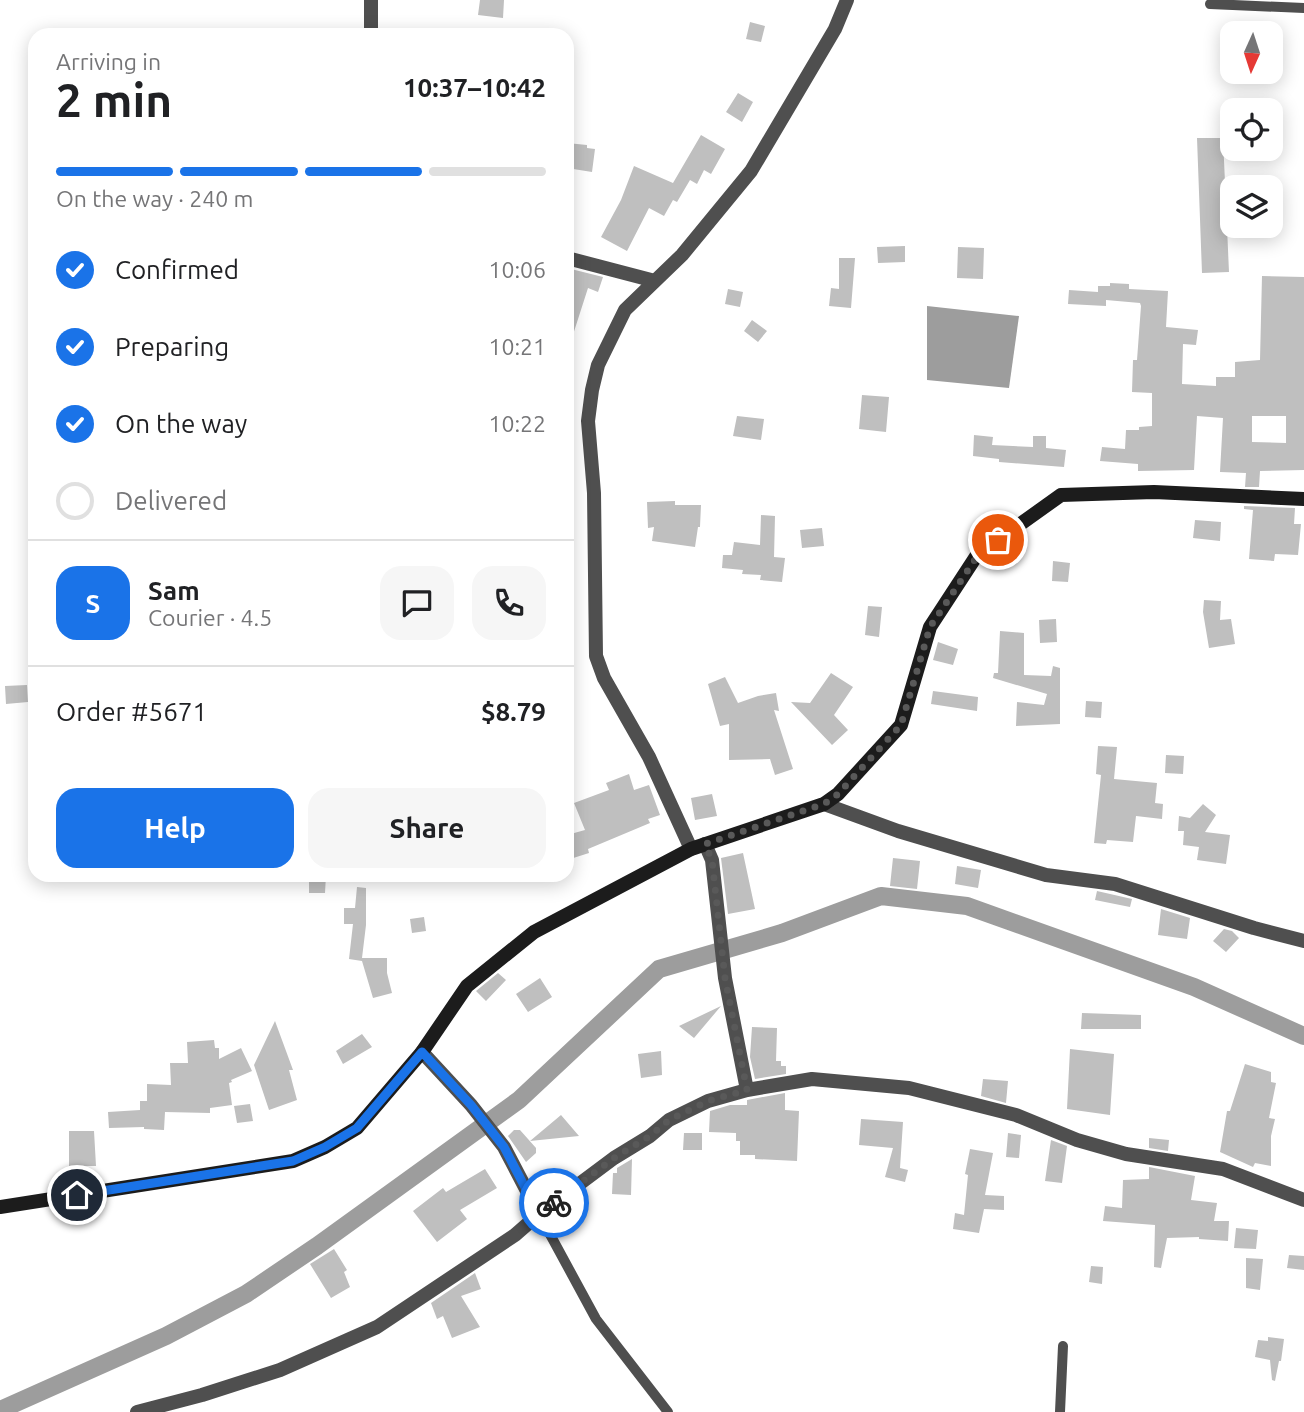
<!DOCTYPE html>
<meta charset="utf-8">
<style>
body{margin:0;font-family:Ubuntu,sans-serif;background:#f6f6f6;color:#202124;height:100vh;display:flex;flex-direction:column;font-size:26px;white-space:nowrap}
*{box-sizing:border-box;margin:0}
p{font-size:23px;color:#757577}
.icon{flex:none;width:38px;height:38px;fill:none;stroke:currentColor;stroke-width:2;stroke-linecap:round;stroke-linejoin:round}
.map{position:relative;flex:1;overflow:hidden}
.sheet{position:absolute;left:28px;top:28px;width:546px;height:854px;display:flex;flex-direction:column;background:#fff;border-radius:21px;box-shadow:0 4px 18px #0003}
.sheet>*{flex:none}
.needle{width:46px;rotate:183deg}
.controls{position:absolute;left:1220px;top:21px;display:grid;gap:14px}
.controls a{display:grid;place-items:center;width:63px;height:63px;border-radius:14px;background:#fff;box-shadow:0 4px 18px #0003;font-size:35px}
.pin{position:absolute;display:grid;place-items:center;width:60px;height:60px;color:#fff;margin:-30px;border:4px solid #fff;border-radius:50%;box-shadow:0 2px 7px #0007}
.courier{position:absolute;display:grid;place-items:center;width:70px;height:70px;margin:-35px;border:5px solid #1a73e8;border-radius:50%;background:#fff;color:#222;box-shadow:0 2px 9px #0007}
.headline em{font-style:normal;font-weight:700}
.headline div{display:flex;flex-direction:column-reverse}
.headline{display:flex;align-items:center;justify-content:space-between;height:119px;padding:0 28px}
h1{font-size:46px;font-weight:700;line-height:52px}
.bar{display:grid;grid-template-columns:repeat(4,1fr);gap:10px 7px;align-content:center;height:84px;padding:0 28px}
.bar i{height:9px;border-radius:5px;background:#e0e0e0}
.bar .selected{background:#1a73e8}
.bar p{grid-column:span 4}
.line{display:flex;align-items:center;gap:18px;padding:0 28px;border-top:2px solid #e0e0e0}
.line div{flex:1}
.round{display:grid;place-items:center;flex:none;width:74px;height:74px;border-radius:21px;background:#f6f6f6}
ol{padding:0 28px;list-style:none}
li{display:flex;align-items:center;gap:21px;height:77px}
li p{margin-inline-start:auto}
li .icon{padding:7px;border-radius:50%;background:#1a73e8;color:#fff;stroke-width:4}
li:last-child{color:#757577}
li i{width:38px;height:38px;border:4px solid #e0e0e0;border-radius:50%}
.primary-button{display:flex;gap:14px;margin-top:auto;padding:14px 28px}
.primary-button a{flex:1;height:80px;border-radius:21px;background:#1a73e8;color:#fff;font-size:28px;font-weight:700;line-height:80px;text-align:center}
.primary-button a+a{background:#f6f6f6;color:#202124}
.map>svg:first-child{display:block}
.water{fill:#9d9d9d}
.lines{fill:none;stroke-linecap:round;stroke-linejoin:round}
.canal{stroke:#9d9d9d;stroke-width:18}
.building{fill:#bfbfbf;fill-rule:evenodd}
.lane{stroke:#4f4f4f;stroke-width:10}
.street{stroke:#4f4f4f;stroke-width:14}
.secondary{stroke:#1c1c1c;stroke-width:14}
.done{stroke:#595959;stroke-width:7;stroke-dasharray:0 12.6}
.route{stroke:#1a73e8;stroke-width:9}
</style>
<div class="map">
<svg width="1304" height="1412" viewBox="0 0 1304 1412">
<rect width="100%" height="100%" fill="#fff"/>
<path class="water" d="M927,306L1019,316L1009,388L927,380Z"/>
<g class="lines">
<path class="canal" d="M0,1410L166,1336L246,1294L317,1246L519,1100L659,969L782,933L881,896L967,906L1194,987L1304,1036"/>
</g>
<path class="building" d="M480,0H504L503,18L478,15Z
M750,22L765,26L761,42L746,39Z
M738,93L753,102L742,122L726,112Z
M701,135L725,149L711,174L704,170L697,184L690,180L677,202L673,200L664,216L649,208L627,251L601,237L621,200L634,166L673,183Z
M1197,138H1223L1229,272L1202,273Z
M567,143L587,145V148L595,149L592,172L567,168Z
M905,246V262L878,263L877,247Z
M958,247L984,248L983,279L957,278Z
M839,258H855L851,308L829,306L831,288L839,289Z
M567,268L603,277L598,292L588,288L570,344H567Z
M1262,276L1304,277V470L1260,471L1259,487H1245L1246,473L1220,472L1223,418L1197,416L1194,470L1138,471V464L1100,461L1102,447L1125,449L1126,430H1139V427L1152,426V393L1132,392L1133,360H1137L1141,306L1140,303L1106,300V306L1068,304L1069,290L1098,292V286H1110V283L1129,284V289L1168,291L1166,327L1198,330L1196,345L1183,344L1182,384L1216,386V377H1235V362L1260,360ZM1252,416H1286V443L1252,442Z
M728,289L743,292L740,307L725,304Z
M752,320L767,331L758,342L744,331Z
M862,395L889,397L886,432L859,429Z
M737,416L764,419L761,440L733,436Z
M974,435L993,437L992,445L1033,447V436H1046V448L1066,450L1064,467L999,462V459L973,456Z
M675,501V505H701L700,527H698L695,547L652,541L654,527L648,528L647,502Z
M1244,506L1295,508L1294,524H1301L1298,555L1275,554L1274,561L1249,559L1253,510L1244,509Z
M761,515L775,516L774,557L785,558L782,582L760,580L761,575L742,574L743,570L722,568L723,555H732L734,542L760,545Z
M1195,520L1221,522L1220,541L1193,538Z
M822,528L824,546L802,548L800,530Z
M1053,561L1070,563L1068,582L1052,581Z
M1204,600L1221,601L1220,620L1231,619L1235,644L1209,648L1203,612Z
M868,606L882,607L879,637L865,635Z
M1056,619L1057,642L1040,643L1039,620Z
M1000,631L1024,633V675L1051,676L1053,666L1060,668V724L1016,726L1017,702L1044,705L1047,694L993,678L994,673H998Z
M938,642L958,649L953,665L933,660Z
M831,673L853,687L834,715L848,730L832,745L791,702L810,703Z
M725,677L738,703L758,696L776,693L779,711L774,710L793,769L775,775L770,759L729,760V724L720,726L708,684Z
M27,685L28,702L6,704L5,686Z
M933,691L978,697L977,711L931,704Z
M1086,701L1102,702L1101,718L1085,717Z
M1098,746L1117,747L1114,779L1157,783L1155,803L1163,804L1162,819L1136,816L1133,842L1107,840L1106,844L1094,843L1101,775L1096,774Z
M1166,755L1184,756L1183,774L1165,773Z
M629,774L634,790L649,785L660,815L648,819L650,823L588,849L589,853L567,860V835L585,830L574,803L609,790L606,783Z
M712,794L717,816L695,820L691,798Z
M1203,804L1216,815L1205,832L1230,835L1226,864L1197,860L1199,847L1183,845L1184,831H1178L1179,816L1190,818Z
M743,853L755,909L728,914L721,858Z
M893,858L920,861L917,889L890,886Z
M957,866L981,870L978,888L955,884Z
M309,875H326L325,893H309Z
M357,887L366,888V925L362,958H387V973L392,993L373,998L362,961L349,959L353,924H344V908H355Z
M1097,891L1132,899L1130,907L1095,900Z
M1161,909L1190,918L1187,939L1158,935Z
M424,917L426,931L412,933L410,919Z
M1224,929L1232,931L1239,938L1226,952L1213,941Z
M498,973L506,980L486,1001L476,991Z
M540,978L552,997L528,1012L516,994Z
M721,1006L694,1038L679,1026Z
M1082,1013L1141,1015V1029H1081Z
M275,1021L293,1070H289L297,1100L269,1110L254,1065Z
M752,1027L777,1028L776,1061H781V1066H786V1074L755,1079L750,1057Z
M362,1034L372,1047L343,1064L336,1051Z
M214,1040L215,1048H219V1059L241,1048L252,1071L231,1080L232,1082L229,1083L232,1105L210,1108V1113L165,1112L164,1130L144,1129V1127L109,1128L108,1112L140,1110V1101H147V1084L171,1085L170,1063H188L187,1042Z
M1070,1049L1114,1054L1110,1115L1067,1109Z
M661,1051L662,1075L641,1078L638,1054Z
M1245,1064L1271,1072V1082L1276,1083L1269,1118L1275,1119L1271,1136V1166L1255,1163L1253,1167L1220,1152L1227,1111H1230Z
M983,1079L1008,1081L1006,1103L981,1096Z
M785,1093V1110L799,1111L797,1161L755,1159V1155H740V1141H736V1133L709,1132L710,1111L730,1105H747V1100Z
M250,1104L253,1121L237,1123L234,1106Z
M561,1115L579,1136L530,1141Z
M861,1119L903,1122L900,1168L908,1170L905,1182L885,1177L893,1148L859,1145Z
M514,1130H520L536,1148V1153L526,1162L508,1136Z
M69,1131H94L96,1166H69Z
M684,1133H702V1150H683Z
M1008,1133L1021,1135L1019,1158L1006,1157Z
M1149,1138L1169,1140L1168,1151L1149,1148Z
M1051,1140L1067,1146L1062,1183L1045,1181Z
M970,1149L993,1153L985,1195L1004,1196V1210L984,1209L979,1233L953,1229L955,1213L964,1215L968,1175L965,1174Z
M632,1159L631,1195L612,1194L613,1173H617V1168Z
M1149,1167L1195,1176L1191,1200L1217,1203L1214,1221H1229L1228,1241L1199,1239V1237L1167,1238L1161,1268L1154,1267L1155,1225L1103,1221L1105,1206L1122,1208L1123,1180L1149,1179Z
M485,1169L497,1188L460,1210L467,1219L437,1242L413,1211L443,1188L446,1192Z
M1236,1228L1258,1230L1256,1249L1234,1248Z
M334,1249L347,1270L344,1272L350,1287L331,1298L310,1264Z
M1289,1255L1304,1256V1270L1287,1268Z
M1246,1258L1263,1259L1260,1290L1246,1288Z
M1091,1266L1103,1267L1102,1284L1089,1282Z
M475,1273L481,1289L461,1296L480,1327L452,1338L443,1316L437,1319L431,1303Z
M1268,1337L1284,1339L1281,1361H1279L1275,1381L1272,1380L1270,1360L1255,1357L1258,1340L1268,1341Z"/>
<g class="lines">
<path class="lane" d="M1210,4L1304,8
M539,1214L596,1319L668,1412
M1060,1412L1063,1346"/>
<path class="street" d="M371,35V0
M567,258L655,281
M824,804L898,831L1046,875L1115,884L1254,928L1304,941
M705,844L712,860L725,978L747,1090
M691,849L649,757L604,678L596,656L594,493L588,421L592,390L598,365L625,310L682,255L751,171L835,29L847,0
M422,1052L471,1105L504,1147L539,1214
M137,1412L202,1395L280,1370L377,1327L515,1235L539,1214L614,1158L650,1136L669,1120L708,1101L747,1090L812,1079L909,1088L1016,1115L1077,1140L1126,1154L1223,1169L1304,1200"/>
<path class="secondary" d="M0,1207L293,1161L325,1147L357,1128L422,1052L467,986L534,932L691,849L824,804L838,794L901,725L930,627L977,555L1061,495L1154,492L1304,499"/>
</g>
<g class="lines">
<path class="done" d="M554,1203L614,1158L650,1136L669,1120L708,1101L747,1090L725,978L712,860L705,844L824,804L838,794L901,725L930,627L978,555L998,540"/>
<path class="route" d="M77,1195L293,1161L325,1147L357,1128L422,1052L471,1105L504,1147L539,1214L554,1203"/>
</g>
</svg>
<div class="controls">
<a><svg class="needle" viewBox="-14 -14 28 28"><path d="M0-13l5 13h-10z" fill="#e53935"/><path d="M0 13l5-13h-10z" fill="#757577"/></svg></a>
<a><svg class="icon" aria-label="locate" viewBox="0 0 24 24"><circle cx="12" cy="12" r="6"/><path d="M12 2v4M12 18v4M2 12h4M18 12h4"/></svg></a>
<a><svg class="icon" aria-label="layers" viewBox="0 0 24 24"><path d="M12 4l9 5-9 5-9-5zM3 14l9 5 9-5"/></svg></a>
</div>
<div class="pin" style="left:998px;top:540px;background:#ea580c"><svg class="icon" aria-label="bag" viewBox="0 0 24 24"><path d="M5 8h14l-1 12H6zM9 8a3 3 0 0 1 6 0"/></svg></div>
<div class="pin" style="left:77px;top:1195px;background:#1f2937"><svg class="icon" aria-label="home" viewBox="0 0 24 24"><path d="M3 11l9-7 9 7M6 9v11h12V9"/></svg></div>
<div class="courier" style="left:554px;top:1203px"><svg class="icon" aria-label="bike" viewBox="0 0 24 24"><circle cx="6" cy="16" r="4"/><circle cx="18" cy="16" r="4"/><path d="M6 16l4-8h5l3 8M10 8l3 8H6M13 5h3"/></svg></div>
<section class="sheet">
<div class="headline"><div><h1>2 min</h1><p>Arriving in</p></div><em>10:37–10:42</em></div>
<div class="bar"><i class="selected"></i><i class="selected"></i><i class="selected"></i><i></i><p>On the way · 240 m</p></div>
<ol>
<li><svg class="icon" aria-label="check" viewBox="0 0 24 24"><path d="M5 12l5 5 9-10"/></svg>Confirmed<p>10:06</p></li>
<li><svg class="icon" aria-label="check" viewBox="0 0 24 24"><path d="M5 12l5 5 9-10"/></svg>Preparing<p>10:21</p></li>
<li><svg class="icon" aria-label="check" viewBox="0 0 24 24"><path d="M5 12l5 5 9-10"/></svg>On the way<p>10:22</p></li>
<li><i></i>Delivered</li>
</ol>
<div class="line" style="height:126px"><b class="round" style="background:#1a73e8;color:#fff">S</b><div><b>Sam</b><p>Courier · 4.5</p></div><a class="round"><svg class="icon" aria-label="chat" viewBox="0 0 24 24"><path d="M4 5h16v11H9l-5 4z"/></svg></a><a class="round"><svg class="icon" aria-label="phone" viewBox="0 0 24 24"><path d="M5 4h4l2 5-3 2q2 4 5 5l2-3 5 2v4C11 20 4 13 5 4z"/></svg></a></div>
<div class="line" style="height:91px"><div>Order #5671</div><b>$8.79</b></div>
<div class="primary-button"><a>Help</a><a>Share</a></div>
</section>
</div>
